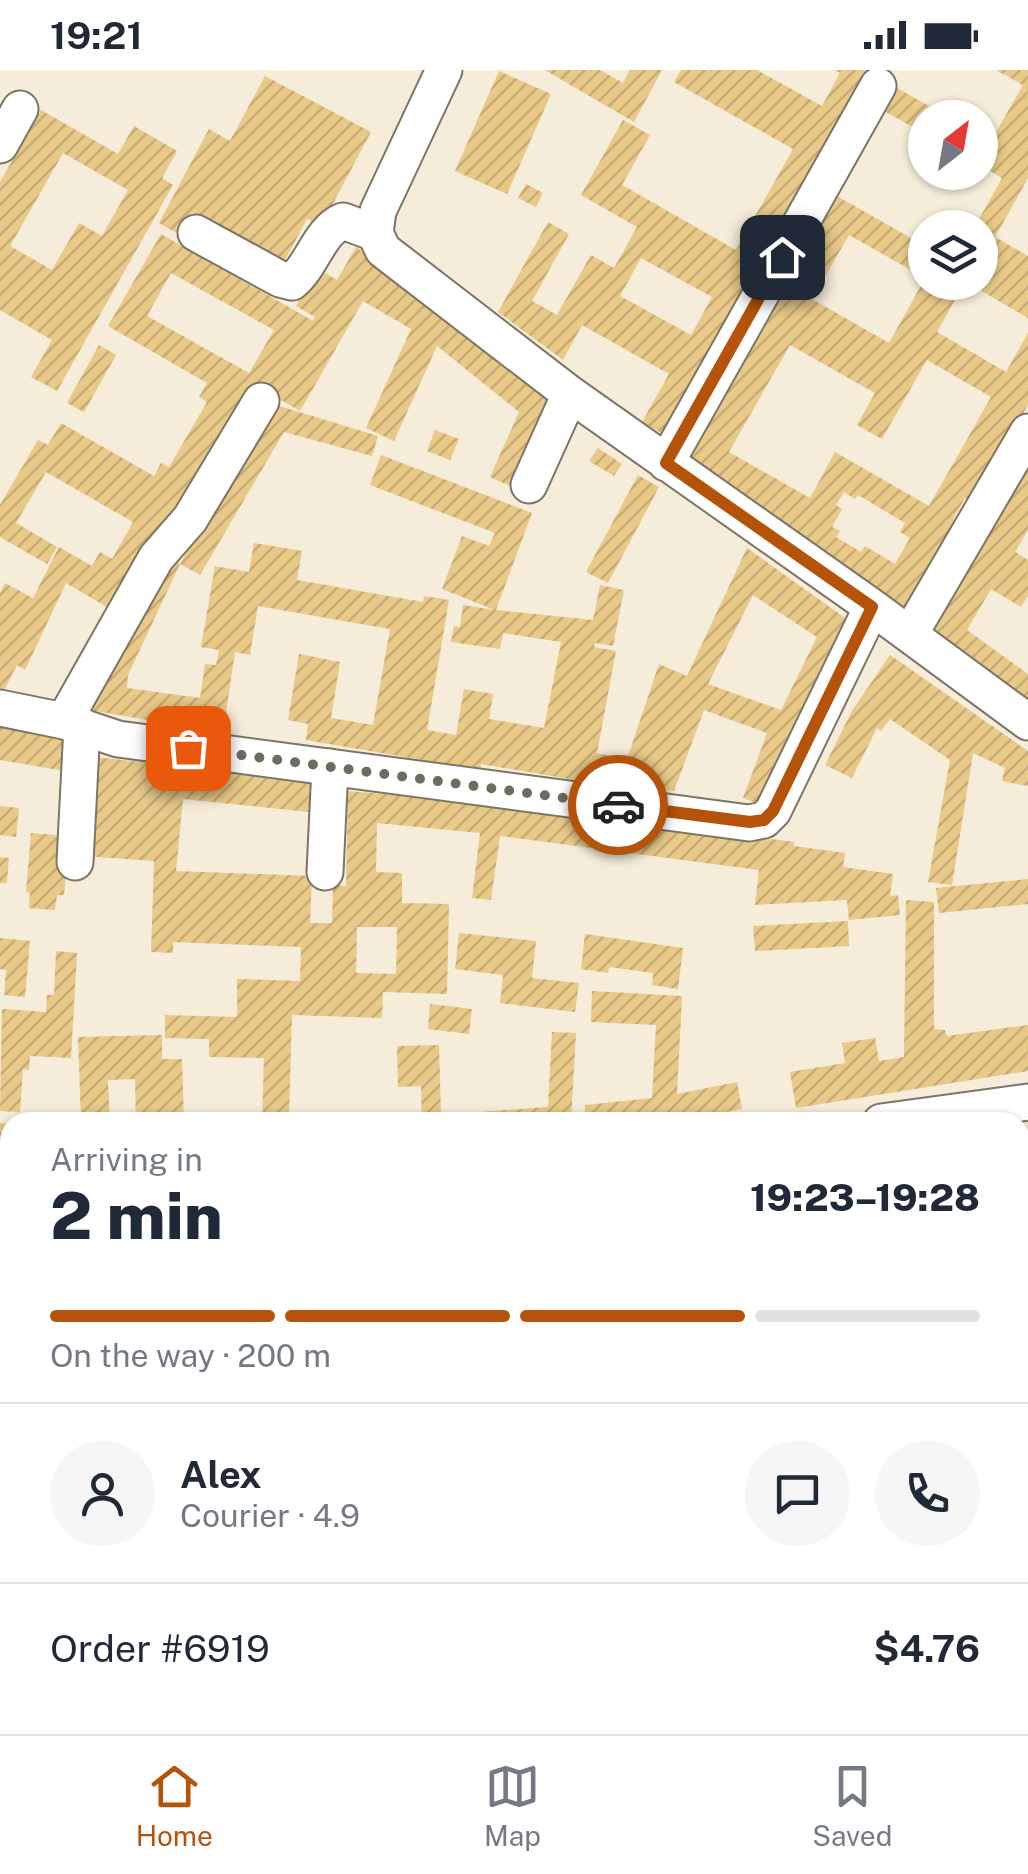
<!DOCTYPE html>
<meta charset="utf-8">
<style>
body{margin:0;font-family:"Public Sans",sans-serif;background:#f6f6f7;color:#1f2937;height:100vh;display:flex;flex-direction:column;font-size:38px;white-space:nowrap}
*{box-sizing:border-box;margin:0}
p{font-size:32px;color:#747a83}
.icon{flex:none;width:55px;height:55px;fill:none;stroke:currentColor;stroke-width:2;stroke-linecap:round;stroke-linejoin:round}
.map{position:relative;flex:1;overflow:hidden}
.panel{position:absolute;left:0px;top:1042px;width:1030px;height:622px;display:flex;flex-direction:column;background:#fff;border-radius:30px 30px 0 0;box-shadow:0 2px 8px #0004}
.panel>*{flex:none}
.needle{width:65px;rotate:31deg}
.tools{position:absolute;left:908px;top:30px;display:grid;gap:20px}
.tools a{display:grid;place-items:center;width:90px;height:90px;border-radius:50%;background:#fff;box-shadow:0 2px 8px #0004;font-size:50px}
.pin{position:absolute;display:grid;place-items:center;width:85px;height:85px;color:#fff;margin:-42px;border-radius:20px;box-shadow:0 5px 15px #0006}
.courier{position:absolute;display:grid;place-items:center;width:100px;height:100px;margin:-50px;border:8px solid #b45309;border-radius:50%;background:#fff;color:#222;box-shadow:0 2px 12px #0007}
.overview em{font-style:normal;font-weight:800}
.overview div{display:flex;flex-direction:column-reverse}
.overview{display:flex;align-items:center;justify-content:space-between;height:170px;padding:0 50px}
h1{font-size:65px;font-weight:800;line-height:75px}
.bar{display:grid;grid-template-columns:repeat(4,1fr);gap:15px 10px;align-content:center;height:120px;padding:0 50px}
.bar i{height:12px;border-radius:8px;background:#e0e1e3}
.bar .on{background:#b45309}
.bar p{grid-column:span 4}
.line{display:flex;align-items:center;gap:25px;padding:0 50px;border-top:2px solid #e0e1e3}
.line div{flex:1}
.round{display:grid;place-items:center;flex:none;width:105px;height:105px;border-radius:52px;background:#f6f6f7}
.status{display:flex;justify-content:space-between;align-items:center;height:70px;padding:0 50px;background:#fff;direction:ltr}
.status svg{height:28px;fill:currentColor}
.dock{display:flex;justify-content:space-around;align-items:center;height:140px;border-top:2px solid #e0e1e3;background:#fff;font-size:28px;color:#747a83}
.dock a{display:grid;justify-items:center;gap:5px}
.dock .on{color:#b45309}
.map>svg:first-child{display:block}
.building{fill:url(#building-hatch);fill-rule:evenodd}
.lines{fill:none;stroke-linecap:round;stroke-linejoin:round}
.minor-casing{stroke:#7d7565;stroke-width:39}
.minor{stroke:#fff;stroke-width:35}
.done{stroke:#706a5f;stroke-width:10;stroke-dasharray:0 18}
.route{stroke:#b45309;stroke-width:12}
</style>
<div class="status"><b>19:21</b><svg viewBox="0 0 49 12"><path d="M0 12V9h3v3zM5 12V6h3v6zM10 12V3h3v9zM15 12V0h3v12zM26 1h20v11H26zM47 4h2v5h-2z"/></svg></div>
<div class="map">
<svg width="1028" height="1664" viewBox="0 0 1028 1664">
<defs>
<pattern id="building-hatch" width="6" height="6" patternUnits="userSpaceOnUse" patternTransform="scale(2.5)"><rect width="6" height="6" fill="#e8c988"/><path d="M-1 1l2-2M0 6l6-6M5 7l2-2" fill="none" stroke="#c7ac75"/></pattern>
</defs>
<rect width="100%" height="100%" fill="#f5ecd9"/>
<path class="building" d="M545,0H600L623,13L630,0H662L634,52Z
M681,0H757L822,36L840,3L835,0H878L667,366L642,352L669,304L582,255L563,290L498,242L548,152L569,164L532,231L557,245L591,185L614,198L637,157L581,125L623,50L650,65L622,115L736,180L793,79L674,12ZM641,188L712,227L691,265L620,226Z
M996,0H1028V108L995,167L1028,186V248L966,212H980V158H974L1002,108L980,95V65L991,71L1023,15Z
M499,1L551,24L507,124L455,101Z
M265,6L371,62L321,156L307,149L284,192L192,142L180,165L159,153L209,59L230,71Z
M897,18L950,48H925V64L884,41Z
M41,40L118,84L134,56L177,81L162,108L173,115L57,321L31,307L52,270L0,240V112ZM63,83L128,120L102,166L79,153L52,200L10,176Z
M526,114L543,123L536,137L518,128Z
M835,125L925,176V208L849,165L812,229L889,273L923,212H965L937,262L1006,302L1028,263V335L973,432L965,428L953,449L958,452L903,547L686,386ZM790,275L875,323L857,355L882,369L927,290L991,327L929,436L835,382L810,428L729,382ZM844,422L855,429L858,425L905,453L900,462L910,468L895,494L865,476L861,482L836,467L840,461L832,457L842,439L836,435Z
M161,164L313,251L315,247L296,236L317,198L337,210L356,177L451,245L557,331L517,419L490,407L519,342L437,276L394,371L366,358L411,259L363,231L300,341L255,315L177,450L117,543L66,513L25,600L17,595L0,628V523L5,513L33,528L59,477L92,496L100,482L112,489L133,452L46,402L16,453L57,477L47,494L0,467V435L38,370L48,375L61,353L154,406L161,393L169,397L207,332L199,327L207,313L108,256ZM171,203L274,260L249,303L147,246Z
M99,275L116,285L84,342L67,333Z
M273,334L378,366L372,386L284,362L200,505L180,494Z
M435,360L459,369L450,390L427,381Z
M598,378L622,394L614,406L589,391Z
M381,385L532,443L496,540L593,550L600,515L624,520L613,576L595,573L594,577L616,581L597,683L627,689L659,594L687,606L747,478L855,555L770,738L743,728L767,663L704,640L674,721L569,709L481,694L480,700L306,670L308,654L288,650L299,584L340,592L331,648L373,655L390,559L258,536L250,585L235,582L223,663L78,638L165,484L180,494L128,605L127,618L200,628L205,594L216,595L219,580L201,577L215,496L249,502L254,473L302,481L297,510L423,532L424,526L449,530L427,660L456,665L464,619L493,624L489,649L544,658L561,572L503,563L500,579L451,572L454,556L460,557L463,535L495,540L442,519L462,466L489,476L495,463L370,415ZM753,525L817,567L781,640L708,614Z
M1028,397V460L1015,482L1028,490V526L1021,537L991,519L967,560L1028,604V635L930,564Z
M638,405L659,417L608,513L586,502Z
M890,585L1028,681V716L1002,711L1005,698L973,683L952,815L928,812L950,690L890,649L881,661L877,658L852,708L825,695L852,641Z
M0,647L76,660L71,702L0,690Z
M85,686L323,711L319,743L183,729L176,801L312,806L310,853H332L333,815L346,816L348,721L484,732L794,772V776L845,783L843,797L893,804L890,826L898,825L900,845L849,850L847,830L755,835L759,800L500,766L491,830L472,828L480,763L377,753L376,802L402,803V833L449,834L447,924L383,922L382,948L292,945L289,1043L373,1045L372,1052H262L264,988L209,987V969L165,968V945L237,947V909L300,911L301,877L173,872V883L151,882L154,791L83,786ZM357,857H397L396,904L356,903Z
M0,736L19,738L16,767L0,765Z
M31,763L69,766L64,825H57L55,840L29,838L30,823L26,822Z
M0,787L9,788L7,813H0Z
M1028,809V834L939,843L936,818Z
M906,830L934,832V959L945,960L947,966L1028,955V1001L796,1038L790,1002L845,993L842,973L875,968L879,991L904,987Z
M848,851L849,876L755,881L753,856Z
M459,863L536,871L532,908L579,913L575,942L500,933L503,905L455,899Z
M585,864L683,878L678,919L652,915L653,903L609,897L608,903L581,899Z
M0,868L30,871L25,927L4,925L6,900L0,899Z
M56,881L77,883L71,988L30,986L29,1000L23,999L20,1042L0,1041L2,939L46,942L47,925H54Z
M592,921L682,926L677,1024L737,1012L742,1039L673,1052H585V1035L652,1028L656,955L591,952Z
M430,934L472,939L469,964L428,959Z
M552,962L576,963L571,1052H422L421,1016L398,1017L397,976L439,975L441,1045L548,1037Z
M162,965V989H182L184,1052H136L135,1009L108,1010L110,1052H81L78,967Z
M0,1053H10V1101H0Z
M1020,1092H1028V1112H1020Z
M10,1173V1201L0,1202V1174Z
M1020,1186H1028V1257L1020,1256Z
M0,1292H10V1355H0Z
M1020,1360L1028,1361V1381L1020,1380Z
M1020,1392L1028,1393V1419H1020Z
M0,1455L10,1456V1490H0Z
M1020,1482L1028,1483V1523L1020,1522Z
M1024,1566H1028V1664H1023L1024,1615L1020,1614Z
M114,1655H139L138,1664H113Z
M158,1655H339L340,1664H158Z
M387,1655H486L487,1664H358V1657Z
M512,1655H539V1664H512Z
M627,1655H677L678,1664H628Z
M732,1655H820L821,1664H732Z
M898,1655H944V1659L979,1660V1664H898Z"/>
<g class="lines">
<defs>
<path id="minor" d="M444,0L378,141L375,163L383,180L570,324L872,537L1028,652
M0,75L20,39
M196,163L280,209L292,212C312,196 319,161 343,151L375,163
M666,393L878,16
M529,415L570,324
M910,564L1028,362
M0,638L64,651L118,669L749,753L764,750L773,741L872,537
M64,651L156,488L190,449L261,331
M75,792L82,656
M325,802L330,697
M881,1052L1028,1032
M0,1141L10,1140
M495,1655L496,1664"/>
</defs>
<use href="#minor" class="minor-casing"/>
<use href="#minor" class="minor"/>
</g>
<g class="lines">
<path class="done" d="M188,678L618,735"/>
<path class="route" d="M618,735L750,752L764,750L773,741L872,537L666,393L782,187"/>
</g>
</svg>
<div class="tools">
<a><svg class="needle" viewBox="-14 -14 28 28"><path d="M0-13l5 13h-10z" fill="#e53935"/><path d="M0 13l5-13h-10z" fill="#747a83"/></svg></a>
<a><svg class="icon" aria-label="layers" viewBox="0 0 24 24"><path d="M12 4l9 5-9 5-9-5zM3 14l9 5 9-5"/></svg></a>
</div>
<div class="pin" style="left:188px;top:678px;background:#ea580c"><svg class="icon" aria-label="bag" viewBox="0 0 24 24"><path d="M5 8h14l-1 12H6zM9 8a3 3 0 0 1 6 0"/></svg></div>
<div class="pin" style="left:782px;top:187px;background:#1f2937"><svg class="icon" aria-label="home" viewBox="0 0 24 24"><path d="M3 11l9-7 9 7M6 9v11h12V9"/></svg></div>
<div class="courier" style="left:618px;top:735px"><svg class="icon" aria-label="car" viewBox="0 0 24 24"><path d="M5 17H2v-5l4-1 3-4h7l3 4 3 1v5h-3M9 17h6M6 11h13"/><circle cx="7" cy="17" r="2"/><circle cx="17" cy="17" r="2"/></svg></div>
<section class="panel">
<div class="overview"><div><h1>2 min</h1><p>Arriving in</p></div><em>19:23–19:28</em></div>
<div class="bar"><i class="on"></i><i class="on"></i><i class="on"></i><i></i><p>On the way · 200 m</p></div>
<div class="line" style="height:180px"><a class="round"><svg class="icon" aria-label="person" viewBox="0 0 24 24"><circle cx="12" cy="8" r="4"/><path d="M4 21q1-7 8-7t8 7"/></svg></a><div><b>Alex</b><p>Courier · 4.9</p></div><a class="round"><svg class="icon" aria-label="chat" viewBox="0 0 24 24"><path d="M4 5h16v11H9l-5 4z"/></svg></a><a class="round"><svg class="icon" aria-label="phone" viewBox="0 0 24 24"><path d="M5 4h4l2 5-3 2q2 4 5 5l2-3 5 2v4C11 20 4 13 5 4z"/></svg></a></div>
<div class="line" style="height:130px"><div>Order #6919</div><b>$4.76</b></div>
</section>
</div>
<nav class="dock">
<a class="on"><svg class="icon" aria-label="home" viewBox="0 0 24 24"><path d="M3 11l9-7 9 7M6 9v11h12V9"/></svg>Home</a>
<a><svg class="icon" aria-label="map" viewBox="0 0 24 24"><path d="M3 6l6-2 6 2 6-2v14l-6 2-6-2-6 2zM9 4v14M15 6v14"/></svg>Map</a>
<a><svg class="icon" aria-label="saved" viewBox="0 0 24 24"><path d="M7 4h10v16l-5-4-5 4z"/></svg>Saved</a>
</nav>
